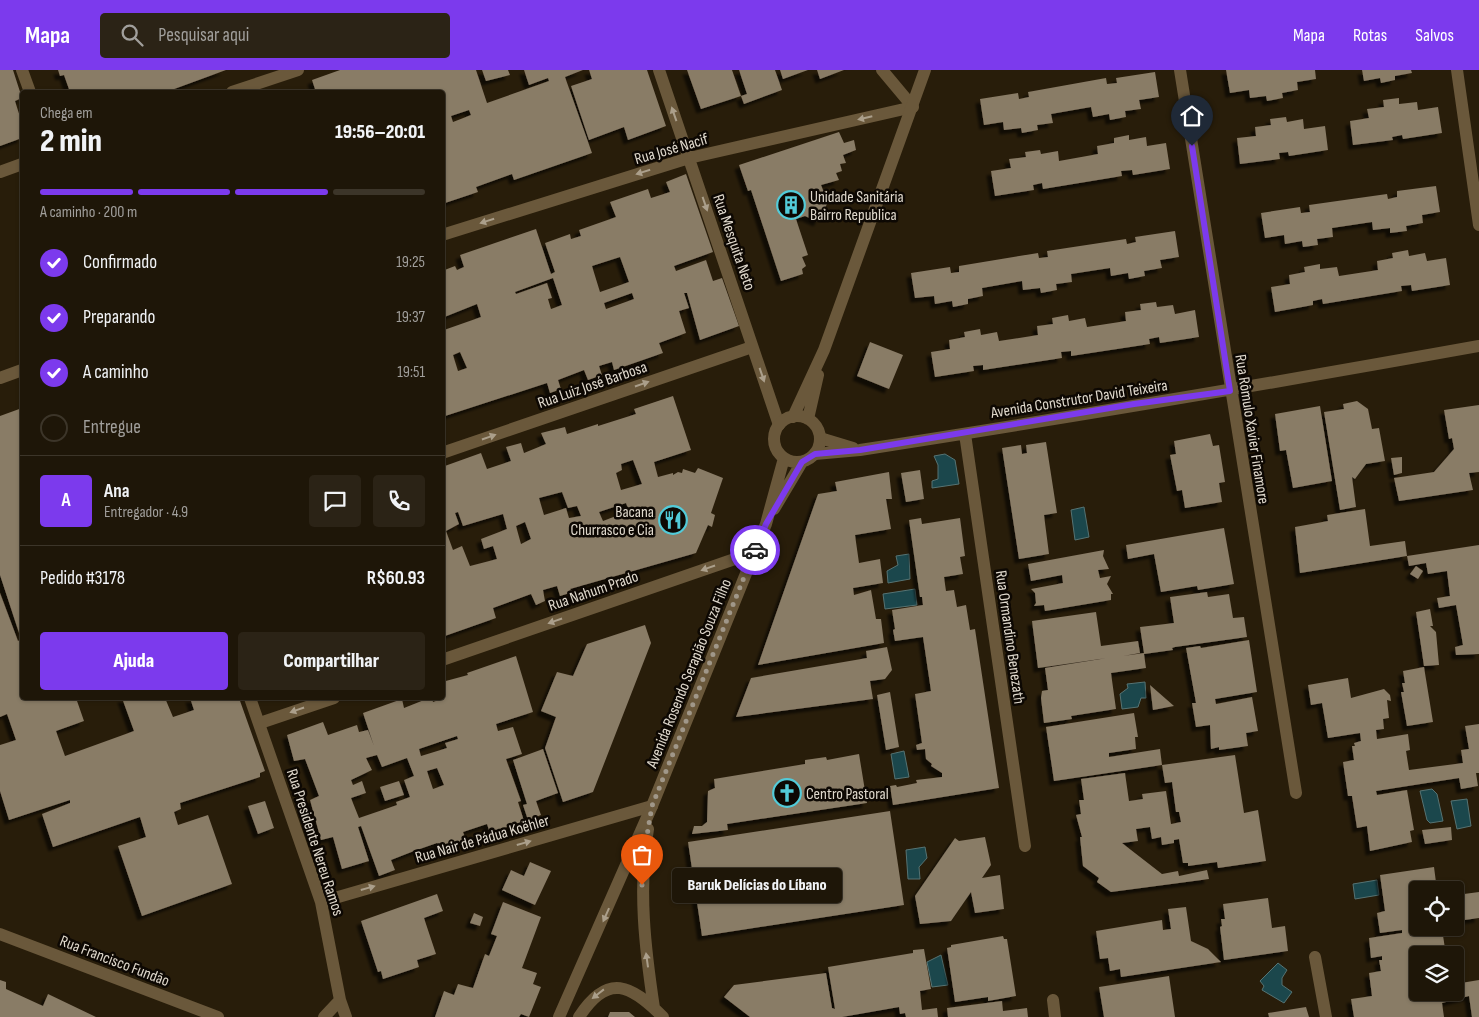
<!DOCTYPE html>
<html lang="pt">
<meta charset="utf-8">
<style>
body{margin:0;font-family:"Sofia Sans Condensed",sans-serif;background:#2b2316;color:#f1f3f6;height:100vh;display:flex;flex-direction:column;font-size:19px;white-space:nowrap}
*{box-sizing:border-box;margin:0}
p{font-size:16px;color:#a19f9c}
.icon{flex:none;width:28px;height:28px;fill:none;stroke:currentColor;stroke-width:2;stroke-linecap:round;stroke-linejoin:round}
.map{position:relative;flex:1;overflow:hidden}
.panel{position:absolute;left:20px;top:20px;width:425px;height:610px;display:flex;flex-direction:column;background:#1e1608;border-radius:5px;box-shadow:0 1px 4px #0004,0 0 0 1px #3c3529}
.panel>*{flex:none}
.fabs{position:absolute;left:1409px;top:811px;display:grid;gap:10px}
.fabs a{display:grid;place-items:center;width:55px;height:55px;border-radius:5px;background:#1e1608;box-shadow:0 1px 4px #0004,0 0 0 1px #3c3529;font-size:25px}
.pin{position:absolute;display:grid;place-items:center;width:42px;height:42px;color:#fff;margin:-51px -21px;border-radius:50% 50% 50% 0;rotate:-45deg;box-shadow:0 0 5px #0007}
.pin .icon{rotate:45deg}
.courier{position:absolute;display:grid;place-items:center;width:50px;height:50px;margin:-25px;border:4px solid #7c3aed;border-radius:50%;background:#fff;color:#222;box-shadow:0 1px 6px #0007}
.bubble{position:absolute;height:35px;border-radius:5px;background:#1e1608;box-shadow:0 1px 4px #0004,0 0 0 1px #3c3529;font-size:16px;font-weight:800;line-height:35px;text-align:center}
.summary em{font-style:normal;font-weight:800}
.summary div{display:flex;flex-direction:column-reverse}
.summary{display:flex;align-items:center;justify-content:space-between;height:85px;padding:0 20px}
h1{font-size:32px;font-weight:800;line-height:38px}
.bar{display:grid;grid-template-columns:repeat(4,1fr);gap:8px 5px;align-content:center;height:60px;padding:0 20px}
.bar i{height:6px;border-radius:4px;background:#3c3529}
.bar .current{background:#7c3aed}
.bar p{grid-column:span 4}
.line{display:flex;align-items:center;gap:12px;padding:0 20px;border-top:1px solid #3c3529}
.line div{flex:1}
.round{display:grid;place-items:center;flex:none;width:52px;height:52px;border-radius:5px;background:#2b2316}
ol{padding:0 20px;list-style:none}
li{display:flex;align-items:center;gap:15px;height:55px}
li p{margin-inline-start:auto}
li .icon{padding:5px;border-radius:50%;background:#7c3aed;color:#fff;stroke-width:4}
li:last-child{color:#a19f9c}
li i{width:28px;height:28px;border:2px solid #3c3529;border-radius:50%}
.cta{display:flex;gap:10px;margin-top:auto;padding:10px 20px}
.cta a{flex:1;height:58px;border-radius:5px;background:#7c3aed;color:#fff;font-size:20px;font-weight:800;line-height:58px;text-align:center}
.cta a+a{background:#2b2316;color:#f1f3f6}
header{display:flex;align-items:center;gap:30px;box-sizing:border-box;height:70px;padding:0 25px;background:#7c3aed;color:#fff}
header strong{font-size:24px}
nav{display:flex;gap:28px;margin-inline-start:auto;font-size:18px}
.search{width:350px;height:45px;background:#2b2316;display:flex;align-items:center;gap:12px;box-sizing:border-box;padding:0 18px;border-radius:5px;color:#a19f9c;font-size:19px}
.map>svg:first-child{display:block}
.water{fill:#1b474c;stroke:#567373}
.building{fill:#897b66;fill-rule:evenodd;filter:url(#shadow)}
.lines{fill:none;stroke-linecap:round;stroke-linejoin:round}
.pedestrian{stroke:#6a583b;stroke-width:12}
.minor{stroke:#6a583b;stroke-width:12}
.tertiary{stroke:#6a583b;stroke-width:12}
.oneway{fill:#ab9f8b}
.done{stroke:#a09789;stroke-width:5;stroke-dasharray:0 9}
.route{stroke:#7c3aed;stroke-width:6}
.labels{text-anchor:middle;stroke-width:5;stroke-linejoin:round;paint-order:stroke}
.street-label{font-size:16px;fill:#e0d9cd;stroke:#0d0803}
.poi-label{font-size:16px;fill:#e0d9cd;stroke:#0d0803;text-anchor:start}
</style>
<header>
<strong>Mapa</strong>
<div class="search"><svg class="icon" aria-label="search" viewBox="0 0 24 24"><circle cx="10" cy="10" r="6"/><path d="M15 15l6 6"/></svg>Pesquisar aqui</div>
<nav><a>Mapa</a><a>Rotas</a><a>Salvos</a></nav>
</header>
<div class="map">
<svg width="1479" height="947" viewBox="0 0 1479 947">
<defs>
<filter id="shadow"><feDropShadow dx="-4.5" dy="4.5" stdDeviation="1" flood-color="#0009"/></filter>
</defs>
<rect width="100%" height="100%" fill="#281d0a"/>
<path class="water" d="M945,384L955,390L959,414L932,418V411L938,409V395L934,386Z
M1084,437L1089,467L1075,470L1071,440Z
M909,484L910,509L888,513L887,501L898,495L896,486Z
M915,519L917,535L885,539L883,524Z
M1145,612L1146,628H1141L1138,637L1122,639L1120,624L1128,618L1127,614Z
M904,681L909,707L895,709L891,684Z
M1432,719L1437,724L1443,751L1430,753L1427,750L1420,721Z
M1467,729L1471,756L1457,759L1451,731Z
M925,777L927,788L919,797L920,809H908L906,780Z
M1377,810L1379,825L1355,829L1353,814Z
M941,885L948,915L932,917L927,892Z
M1278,893L1287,900L1282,908V915L1292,922L1284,933L1262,920L1264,916L1260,911Z"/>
<path class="building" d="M0,0H13L22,28L15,31L22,53V68L0,76Z
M58,0H226L166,22H70L64,5L60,6Z
M340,0H476L487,33L549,11L548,8L529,15L524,0H583L565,7L592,83L514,110L512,104L476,117L478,122L442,134V22H316L312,10ZM469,40L471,45L453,52L451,46Z
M482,0H508L510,5L486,11Z
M589,0H647L666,56L628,70L624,57L589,70L571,16L592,9Z
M687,0H732L741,26L701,39Z
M739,0H775L782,20L744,34L741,26L747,24Z
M780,0H808L783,9Z
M817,0H844L820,9Z
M1226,0H1315L1316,9L1297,12L1298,20L1282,23L1283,28L1267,31L1266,26L1250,28L1249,20L1230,23Z
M1362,0H1411L1412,3L1395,6V10L1381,13L1380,8L1364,11Z
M1155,2L1159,27L1139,30L1141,39L1125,41L1126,47L1110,50L1109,44L1093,47L1091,37L1051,44L1053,53L1037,55L1038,60L1022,63L1021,58L1004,60L1003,52L984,55L980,29L1018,23L1019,29L1029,27L1028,22L1106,8L1107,14L1117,13L1116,8Z
M1399,28V34L1417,32L1418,40L1438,37L1442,63L1403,69L1402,65L1392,67L1393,70L1353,75L1350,51L1369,48L1367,39L1384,37L1383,30Z
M1286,47L1287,52L1303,49L1304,59L1325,56L1328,80L1289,86L1288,82L1279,83L1280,89L1240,94L1237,68L1256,66L1255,57L1271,55L1270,49Z
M839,62L844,73L854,70L856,80L843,85L846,93L840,94L842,101L836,103L839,110L821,115L823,120L832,124L818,152L805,146L796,149L808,185L802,187L806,196L802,199L803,204L781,211L751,120L748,121L739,95Z
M1129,65V70L1146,67L1147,76L1166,73L1170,99L1133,105L1132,100L1121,101L1122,106L1043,119L1042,113L1033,115L1034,120L995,126L991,101L1011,98L1009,89L1026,87L1025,82L1040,80L1041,84L1058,81L1059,91L1098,84L1097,76L1114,73V68Z
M686,104L713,182L674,196L676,201L706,190L713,211L722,208L739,256L700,270L687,223H684L689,238L679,241L686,263L659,273L663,283L614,300L612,292L599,296L602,305L588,310L584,300L558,310L561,319L550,323L547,313L442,347V256L444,260L481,247L477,234L442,248V201L455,196L457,200L464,197L460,185L536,159L551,204L555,202L545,173L570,164L571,169L581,166L579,160L616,147L610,132L648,119L651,128L670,122L666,112ZM620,187L629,212L600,222L592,196ZM553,208L562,235L551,239L548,229L552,228L547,213L516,224L515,222ZM632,223L634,229L606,239L604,233ZM460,282L467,298L458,301L453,285Z
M1436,116L1440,142L1422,145L1423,153L1406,156L1407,161L1390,163V158L1373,160L1372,152L1332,158L1333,167L1317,169L1318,175L1303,177L1302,171L1285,174L1284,165L1265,168L1261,143L1300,137L1301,143L1310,142L1309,135L1387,124L1388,129L1397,127V121Z
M1175,161L1179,187L1160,190L1162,198L1144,201L1145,206L1129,209L1128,203L1111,206L1110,198L1071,204L1072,212L1056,214L1057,220L1041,223L1040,218L1023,220L1022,211L982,218L983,226L968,229V234L953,237L952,231L935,234L934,226L915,228L911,203L950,197L951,203L959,202V196L1038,183L1039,188L1048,187L1047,181L1126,169L1127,174L1136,172L1135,167Z
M1408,180L1409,186L1425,183L1427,191L1446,188L1450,215L1412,221L1411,215L1401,216L1402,221L1323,234L1322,229L1313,231V235L1275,242L1271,217L1290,214L1289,205L1305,202L1304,197L1320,194V199L1337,197L1339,206L1378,200L1377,191L1393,188L1392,183Z
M1156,232L1157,237L1173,235L1175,244L1195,240L1199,267L1160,273L1159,267L1149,269L1150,274L1071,286V281L1061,282L1062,288L983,300V295L973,296L974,301L935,307L931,282L950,279L949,270L965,267L964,262L980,259L981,265L997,262L999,271L1038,265L1037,256L1053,254L1052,248L1068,245L1069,251L1085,248L1087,257L1126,251L1125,242L1141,240L1140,234Z
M870,272L903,285L889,319L857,306Z
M673,326L691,380L654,392L658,407L673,403V405L678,402L682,403L683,399L695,403L698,398L723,408L711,443L715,445L712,457L708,455L696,483L570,519L573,522L560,526L557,516L543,520L545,531L536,535L531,524L493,538L496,548L442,567V397L481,383L487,399L511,391L506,377L521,373L524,383L546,374L541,363L565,357L567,364L598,354V356L636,344L634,339ZM633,390L642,414L621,420L616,403L622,400L621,394ZM562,422L568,438L577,436L581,446L569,448L566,438L544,445L539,428ZM626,433L629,441L603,451L599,442ZM458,442L463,456L503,444L507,459L481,469L484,479L493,476L497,489L470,496L462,476L453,480L446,461L459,454L455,443ZM525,452L531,469L521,474L516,456Z
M1357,331L1368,339L1372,359L1379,358L1385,391L1366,394L1355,409L1352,407L1356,437L1340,440L1324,342L1344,339L1343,334Z
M1479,335V402L1469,403L1473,420L1399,431L1394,408L1434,402L1454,379L1452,368L1449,369L1444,340Z
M1320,336L1332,411L1293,418L1286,380L1280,381L1275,344Z
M22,338V572L0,505V346Z
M1210,364L1213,376L1219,375L1225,412L1219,413L1222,432L1185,438L1182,420L1177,421L1170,385L1176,384L1174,371Z
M1046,372L1057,443L1044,445L1049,484L1019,489L1002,378L1021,375L1022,384L1027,383L1026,375Z
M1402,387V403L1394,405L1391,388Z
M920,400L924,429L906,432L901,403Z
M889,402L892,429H886L891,459L855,465L859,493L880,489L883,513L853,518L854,525L871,520L876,549H881L884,573L758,595L818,424L837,421L835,412Z
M1365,439L1370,476L1405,471L1407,486L1300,503L1295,457L1328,451L1327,445Z
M921,448L922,454L960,448L965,486L960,487L963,504L944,507L946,521L954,520L957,537L966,535L970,560L975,559L999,718L893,735L890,716L896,715L897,717L917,713L916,710L942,707V703L931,696L932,694L926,689L925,679L917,680L916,675L922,673L915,624L931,621L923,567L895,571L893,560L895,559L892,540L923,535L922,527H920L909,450Z
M1224,458L1234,514L1198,520L1197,516L1161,522L1154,484L1128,489L1126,475Z
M1479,475V584L1456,585L1455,577L1463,575L1456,535L1439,538L1437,528L1450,526L1447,501L1428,504L1426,493L1409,496L1407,486Z
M1104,480L1103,486L1109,499L1098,500L1100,508L1111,506L1107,514L1113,524H1111V530L1045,541L1044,535L1034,536L1036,533L1035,523L1031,519L1063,513L1062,505L1031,511L1028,494Z
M1416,496L1423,501L1418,509L1410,504Z
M1207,522L1208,527L1229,524L1233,548L1244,547L1247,567L1175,577L1172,578L1173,580L1144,584L1146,598L1111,603L1116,639L1071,646L1072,649L1044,653L1041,628L1042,621L1048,620L1045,598L1107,588L1038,598L1032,551L1096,542L1101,576L1138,571L1140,583L1123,586L1144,583L1140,557L1174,553L1170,527Z
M0,523L18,571L21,569L22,574V628H76L84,651L56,661L65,686L134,661L122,628H165L173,647L194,640L190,628H239L265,701L260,703V707L180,733L181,739L174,742L178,755L208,745L232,814L142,846L118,776L146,767L140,747L53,777L42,744L70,733V730L9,750L0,721V675L16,670L7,644L0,647Z
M1430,539L1433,556H1430L1436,562L1439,595L1424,596L1416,542Z
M645,555L651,573L593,722L563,732L545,678L556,647L541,641L557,602L573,606L587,574Z
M1249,570L1257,622L1215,629L1216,634L1252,627L1258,661L1246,663L1248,676L1219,680V677L1211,679L1210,655L1196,657L1192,633H1196L1186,578L1200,576L1201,578Z
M887,577L892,600L885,609L870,611L873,629L736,647L751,608L867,588L866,581Z
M516,586L533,642L496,654L498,661L513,657L522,684L506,689L521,731L518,732L524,751L490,763L487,754L463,762L466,770L452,775L453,778L440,783L437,773L414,781L391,790L395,800L379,806L361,756L358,757L369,791L342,799L333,767L321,770L310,730L319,726L305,689L294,691L287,665L323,652L328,665L357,655L359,662L368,660L374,676L363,643L402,629L404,638L429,628H432L433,632L444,628L442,612L468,605L467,603ZM457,666L458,669L445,673L447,678L421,686L419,679ZM377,685L382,697L407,688L414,706L404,710L410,727L396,732L397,735L359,748L351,728L366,723L362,711L353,715L351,710L372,700L366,688ZM437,698L444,715L433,719L427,701Z
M1424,597L1433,652L1407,656L1401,622H1404L1402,613H1405L1403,601Z
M1348,608L1351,628L1384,619L1390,625L1391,631L1387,630L1389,648L1383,649L1384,659L1376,660L1377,669L1408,664L1410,680L1406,681L1409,700L1463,693L1461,680L1469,679L1465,656L1479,654V703H1476L1478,716L1461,719L1459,708L1376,721L1377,725L1407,720L1414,760L1410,761L1412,772L1370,781L1367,756L1357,758L1352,726H1348L1343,692L1354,690L1352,676H1355L1354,673L1361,671L1360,663L1328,668L1322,633L1311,635L1308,615Z
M1150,615L1174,636L1153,640Z
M890,622L899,677L886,680L877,625Z
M1134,643L1138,667H1135L1136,679L1109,683V687L1160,679L1162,695L1235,685L1244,743L1258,740L1266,791L1218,798L1217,792L1188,796V793H1183L1179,769L1174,770V773L1162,775L1161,767L1152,769L1150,757L1136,759L1138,771L1122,773L1162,804L1178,801L1179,806L1207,800L1209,809L1111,822L1097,812L1099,808L1083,796L1080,767H1082L1076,745L1081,744L1079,730H1084L1081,709L1125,703L1129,731L1143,729L1142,724L1166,721L1171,754L1181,752L1179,742H1176L1172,712L1165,713L1162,695L1054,711L1046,657Z
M543,679L558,723L536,731L541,745L528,750L523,735L527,734L513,690Z
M859,684L867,733L727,754L728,760L692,764L694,756H702L707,752L708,721L715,718L714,709L805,694V690L826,687L827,690Z
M399,711L404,725L385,731L380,717Z
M265,731L274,758L258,764L248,736Z
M890,741L904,835L702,866L688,772Z
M1451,757L1452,770L1425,774L1422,760Z
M985,767L991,795L982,808L1000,805L1004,839L975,843L971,822L951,851L920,854L915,826L955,768L959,771Z
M530,792L551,801L535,835L502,820L511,800L524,806Z
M1434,797L1437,820H1418V858H1447L1442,859L1446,885H1418V922H1455V914L1479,910V947H1472L1469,926L1442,933L1444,947H1354L1351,929L1372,926L1369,903L1381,901L1379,890H1382V886L1371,888L1369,868L1402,863V860L1380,863L1377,843L1385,841L1380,805Z
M1464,819V824L1479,822V848L1457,851L1455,821Z
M437,824L443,841L424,848L436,884L417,890L419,897L383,909L381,901L378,902L361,851Z
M1268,828L1272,858L1285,856L1288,881L1224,890L1220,857L1222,856L1221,849H1225L1223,834Z
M503,832L541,847L522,898L537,903L533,914L541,917L529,947L521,944L519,947H435L444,921L454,925L458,914L473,918L485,884L489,886L497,866L491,864Z
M1186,837L1191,871L1208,879L1221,892L1121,907L1120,899L1110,901L1108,888L1100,889L1096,861L1162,850L1163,860L1171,859L1168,839Z
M474,843L483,847L480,856L470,853Z
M1003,866L1004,869H1007L1016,926L988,931V927L955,932L947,878L951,877V875Z
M924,879L931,919L920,921L922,940L937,938L938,947H906L905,943L900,944L899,937L842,947H750L724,927L734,915L826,903L832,938L835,939L828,897L913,883V880Z
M1169,906L1175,947H1104L1099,917Z
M0,910L6,912V919L43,936L48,924L96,947H0Z
M1002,931L1003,941L1027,938L1028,947H948L947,938Z
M1306,937L1309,947H1269L1268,943Z
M610,942H629L635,947H608Z"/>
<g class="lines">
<path class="pedestrian" d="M0,308L22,300"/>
<path class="minor" d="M22,0L30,22
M659,0L779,355
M882,0L913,37
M1180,0L1296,723
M1457,0L1479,155
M232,22L298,0
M0,102L22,94
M442,165L689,88L913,37
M965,364L1025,776
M820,368L853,378
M442,383L752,277
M815,384L860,380C1067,348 1273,313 1479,276
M442,590L755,482
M250,628L321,832L340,930L346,947
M260,653L334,628
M321,832L652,736
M1315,887L1326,947
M1053,930L1055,947
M324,947L340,930"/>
<path class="tertiary" d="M774 369a23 23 0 1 1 46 0a23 23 0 1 1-46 0Z
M793,347L824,280L925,0
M808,349L818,305
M774,439L802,392
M648,759C638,819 645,878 654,938
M0,864L218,947
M559,947L652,736L766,454L784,388
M579,947C608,902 631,915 663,947"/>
</g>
<defs><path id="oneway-solid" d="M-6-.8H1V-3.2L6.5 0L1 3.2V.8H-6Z" transform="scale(1.25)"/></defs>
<g class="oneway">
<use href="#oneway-solid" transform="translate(674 44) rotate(-109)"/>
<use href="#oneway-solid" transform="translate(865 48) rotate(167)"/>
<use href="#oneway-solid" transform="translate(643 102) rotate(163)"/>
<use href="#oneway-solid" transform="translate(705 134) rotate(71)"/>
<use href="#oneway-solid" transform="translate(487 151) rotate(163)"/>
<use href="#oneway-solid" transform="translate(762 305) rotate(71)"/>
<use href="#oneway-solid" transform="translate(642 314) rotate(-19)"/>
<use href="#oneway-solid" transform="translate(489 367) rotate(-19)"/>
<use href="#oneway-solid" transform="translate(708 498) rotate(161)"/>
<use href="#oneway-solid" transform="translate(555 551) rotate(161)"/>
<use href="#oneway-solid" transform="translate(297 640) rotate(161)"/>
<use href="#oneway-solid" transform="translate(524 773) rotate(-16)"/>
<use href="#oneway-solid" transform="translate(368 818) rotate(-16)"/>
<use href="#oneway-solid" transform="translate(606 845) rotate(114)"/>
<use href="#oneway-solid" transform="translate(647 890) rotate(-98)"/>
<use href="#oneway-solid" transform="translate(598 924) rotate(142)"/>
</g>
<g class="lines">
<path class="done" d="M642,815L643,789L652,736L755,480"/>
<path class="route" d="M755,480L766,454L802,392L815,384L860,380L1134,334L1230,321L1192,76"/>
</g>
<defs>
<symbol id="building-ring" viewBox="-11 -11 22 22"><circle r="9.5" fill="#0d0803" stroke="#52cbd9" stroke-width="1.5"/><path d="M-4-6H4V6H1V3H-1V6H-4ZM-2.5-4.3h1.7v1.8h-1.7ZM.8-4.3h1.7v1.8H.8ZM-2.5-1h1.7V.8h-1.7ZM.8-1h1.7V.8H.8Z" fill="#52cbd9"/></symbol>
<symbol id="restaurant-ring" viewBox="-11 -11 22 22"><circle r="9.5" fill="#0d0803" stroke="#52cbd9" stroke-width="1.5"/><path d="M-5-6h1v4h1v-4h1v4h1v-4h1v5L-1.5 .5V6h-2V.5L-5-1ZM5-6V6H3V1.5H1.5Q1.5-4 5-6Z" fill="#52cbd9"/></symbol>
<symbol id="church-ring" viewBox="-11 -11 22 22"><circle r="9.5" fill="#0d0803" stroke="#52cbd9" stroke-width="1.5"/><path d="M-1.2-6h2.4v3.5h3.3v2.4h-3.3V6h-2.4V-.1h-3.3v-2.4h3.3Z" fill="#52cbd9"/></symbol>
</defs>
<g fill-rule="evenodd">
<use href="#building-ring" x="775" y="119" width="32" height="32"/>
<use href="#restaurant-ring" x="657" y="434" width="32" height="32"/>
<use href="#church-ring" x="771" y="707" width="32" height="32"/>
</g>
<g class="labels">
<g class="street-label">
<text transform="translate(671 78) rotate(-16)" y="6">Rua José Nacif</text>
<text transform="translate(735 172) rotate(71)" y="6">Rua Mesquita Neto</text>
<text transform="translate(592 314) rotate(-19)" y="6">Rua Luiz José Barbosa</text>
<text transform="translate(1079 328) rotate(-9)" y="6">Avenida Construtor David Teixeira</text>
<text transform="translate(1253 359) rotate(81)" y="6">Rua Rômulo Xavier Finamore</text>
<text transform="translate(593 520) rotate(-19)" y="6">Rua Nahum Prado</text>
<text transform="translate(1011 567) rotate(82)" y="6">Rua Ormandino Benezath</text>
<text transform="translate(688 603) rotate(-68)" y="6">Avenida Rosendo Serapião Souza Filho</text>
<text transform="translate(482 768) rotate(-16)" y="6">Rua Nair de Pádua Koëhler</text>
<text transform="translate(316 772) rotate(72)" y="6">Rua Presidente Nereu Ramos</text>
<text transform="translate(115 890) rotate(21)" y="6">Rua Francisco Fundão</text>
</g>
<g class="poi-label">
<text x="810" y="132">Unidade Sanitária<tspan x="810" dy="18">Bairro Republica</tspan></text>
<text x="654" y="447" text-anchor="end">Bacana<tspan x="654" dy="18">Churrasco e Cia</tspan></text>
<text x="806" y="729">Centro Pastoral</text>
</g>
</g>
</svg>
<div class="fabs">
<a><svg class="icon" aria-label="locate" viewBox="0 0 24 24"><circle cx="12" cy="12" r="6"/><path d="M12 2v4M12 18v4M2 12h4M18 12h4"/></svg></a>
<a><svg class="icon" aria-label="layers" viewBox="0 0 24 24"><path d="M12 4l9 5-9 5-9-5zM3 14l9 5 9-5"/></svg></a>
</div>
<div class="pin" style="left:642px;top:815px;background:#ea580c"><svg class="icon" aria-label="bag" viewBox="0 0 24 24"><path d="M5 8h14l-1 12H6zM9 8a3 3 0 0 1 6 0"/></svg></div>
<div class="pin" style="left:1192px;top:76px;background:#1f2937"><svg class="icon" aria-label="home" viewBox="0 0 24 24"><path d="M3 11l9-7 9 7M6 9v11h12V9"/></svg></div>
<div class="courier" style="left:755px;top:480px"><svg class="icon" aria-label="car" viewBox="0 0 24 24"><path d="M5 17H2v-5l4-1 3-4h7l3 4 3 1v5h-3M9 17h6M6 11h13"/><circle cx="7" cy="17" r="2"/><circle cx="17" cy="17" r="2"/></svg></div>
<div class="bubble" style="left:672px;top:798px;width:170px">Baruk Delícias do Líbano</div>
<section class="panel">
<div class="summary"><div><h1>2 min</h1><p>Chega em</p></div><em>19:56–20:01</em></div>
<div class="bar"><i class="current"></i><i class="current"></i><i class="current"></i><i></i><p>A caminho · 200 m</p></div>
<ol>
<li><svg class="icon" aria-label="check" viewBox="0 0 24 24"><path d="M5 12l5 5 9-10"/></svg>Confirmado<p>19:25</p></li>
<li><svg class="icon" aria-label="check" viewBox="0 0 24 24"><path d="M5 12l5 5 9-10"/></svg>Preparando<p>19:37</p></li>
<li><svg class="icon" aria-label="check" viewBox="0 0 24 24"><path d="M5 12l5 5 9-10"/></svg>A caminho<p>19:51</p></li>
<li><i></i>Entregue</li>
</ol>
<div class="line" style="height:90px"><b class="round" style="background:#7c3aed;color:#fff">A</b><div><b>Ana</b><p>Entregador · 4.9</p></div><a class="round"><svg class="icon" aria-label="chat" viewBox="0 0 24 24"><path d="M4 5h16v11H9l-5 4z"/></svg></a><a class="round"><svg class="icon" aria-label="phone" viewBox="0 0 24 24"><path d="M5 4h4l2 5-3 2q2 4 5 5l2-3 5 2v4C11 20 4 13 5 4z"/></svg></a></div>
<div class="line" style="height:65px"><div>Pedido #3178</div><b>R$60.93</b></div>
<div class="cta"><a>Ajuda</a><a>Compartilhar</a></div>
</section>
</div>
